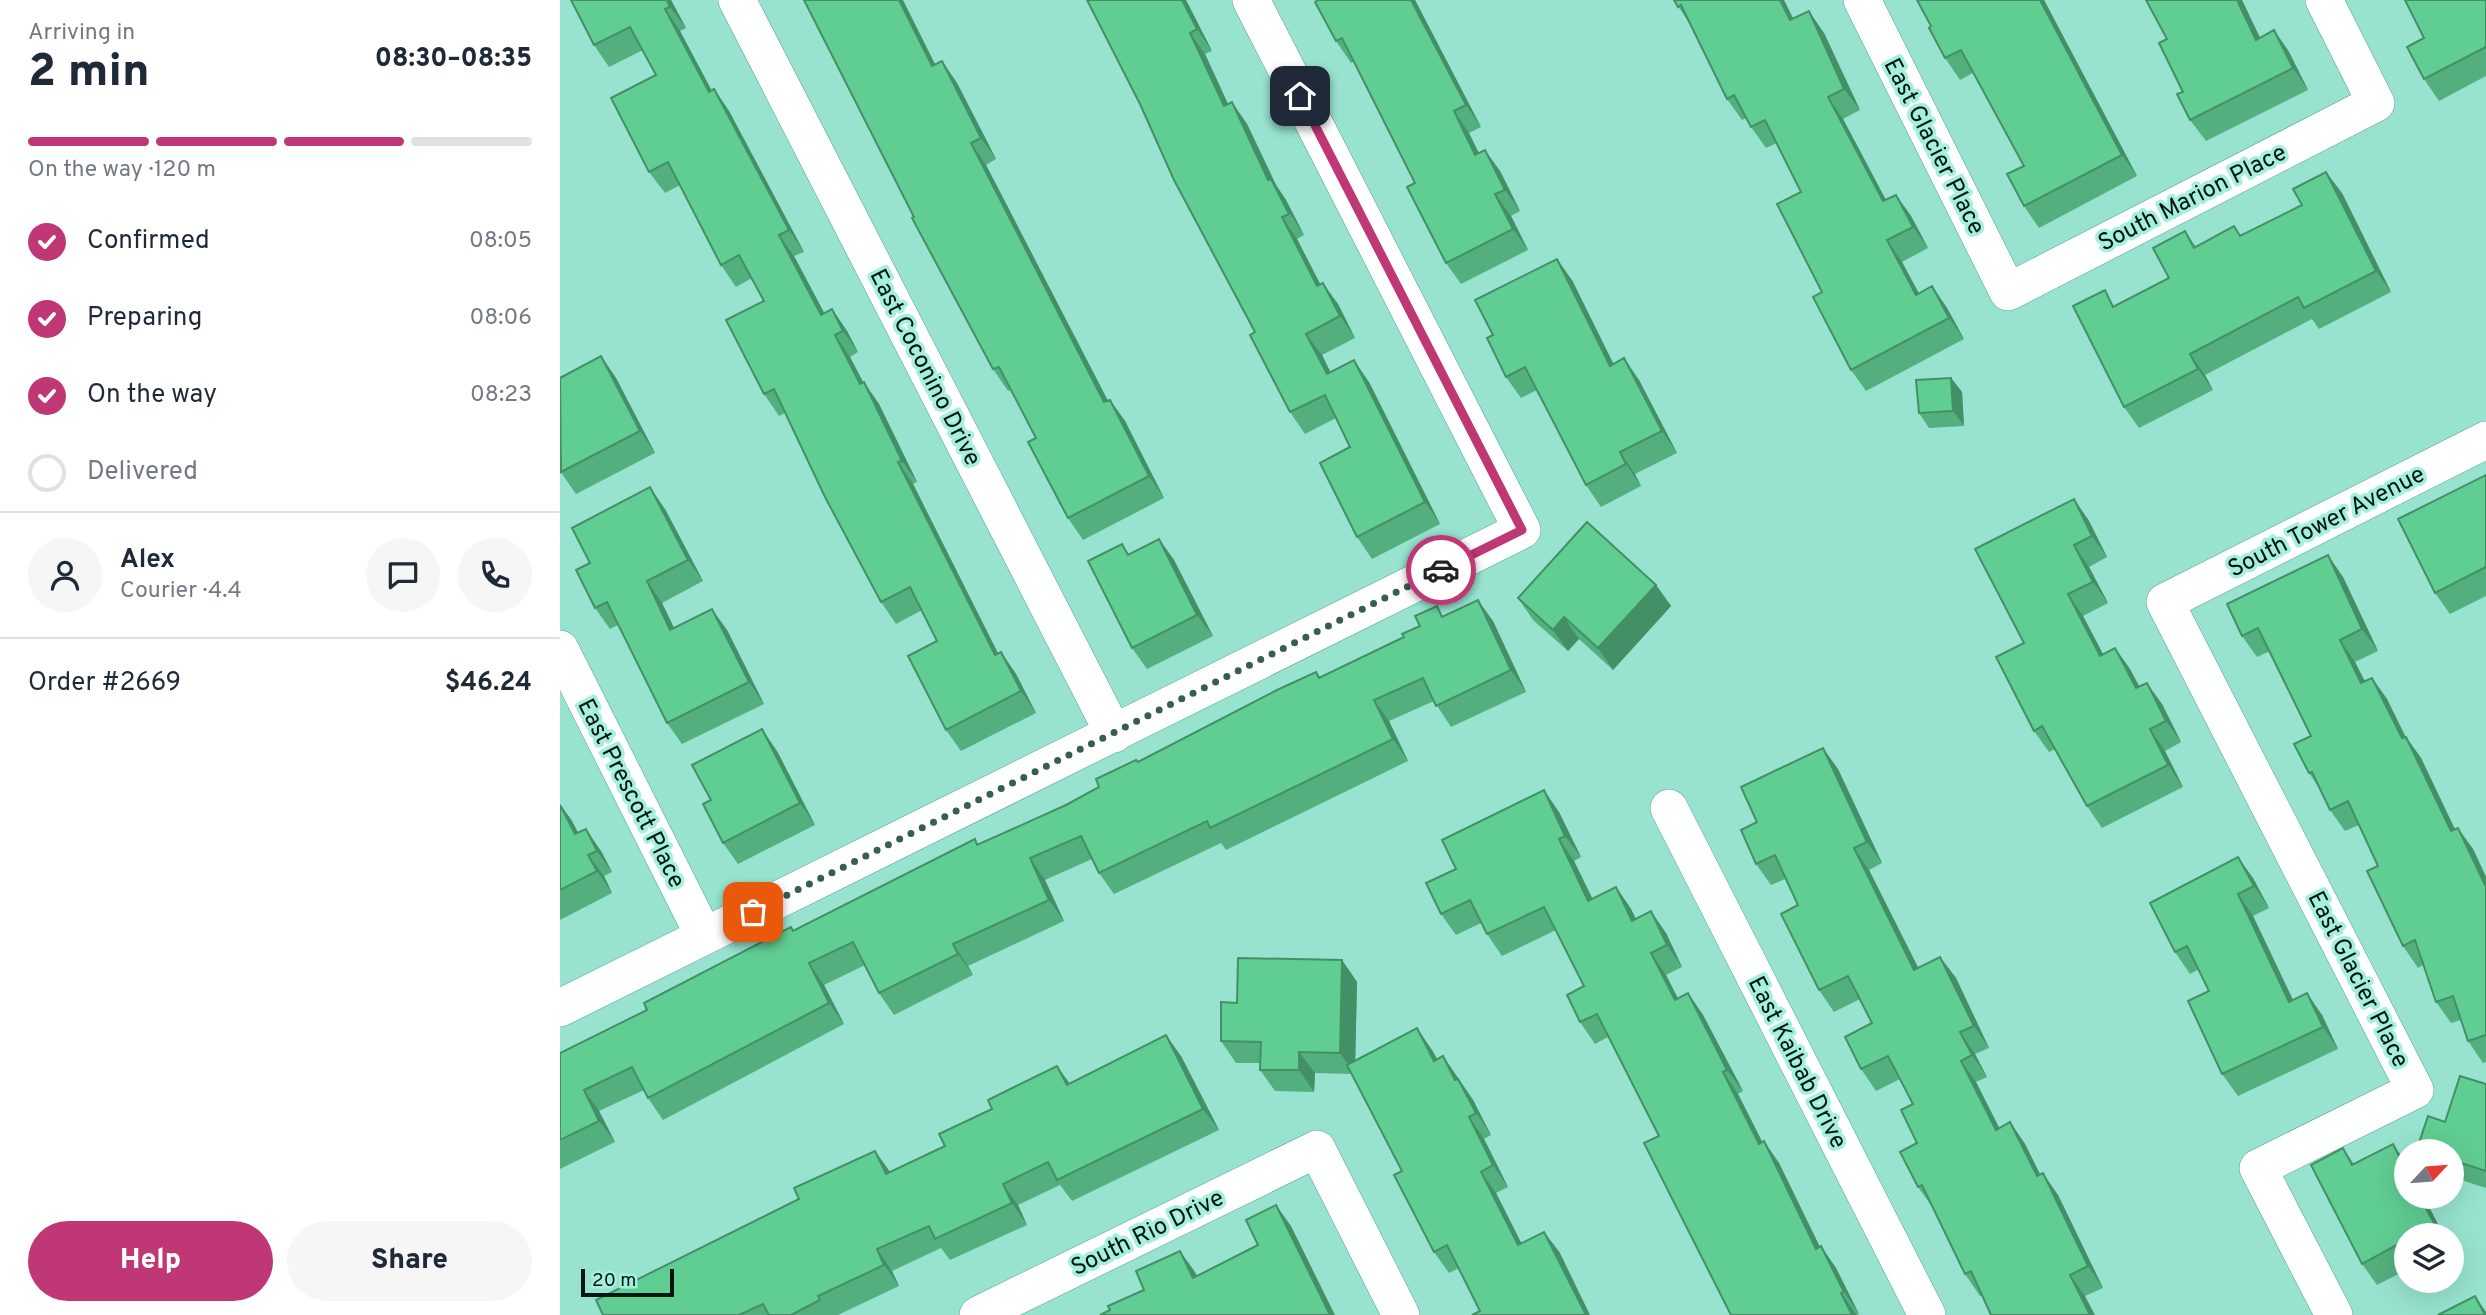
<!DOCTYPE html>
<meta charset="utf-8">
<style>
body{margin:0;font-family:Overpass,sans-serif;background:#f6f6f7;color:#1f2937;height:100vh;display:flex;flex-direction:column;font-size:26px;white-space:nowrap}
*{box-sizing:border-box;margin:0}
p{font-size:23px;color:#747a83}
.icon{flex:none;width:38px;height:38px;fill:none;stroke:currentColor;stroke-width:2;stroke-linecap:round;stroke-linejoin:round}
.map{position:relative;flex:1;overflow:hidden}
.side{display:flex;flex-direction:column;background:#fff;width:560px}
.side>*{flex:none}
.needle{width:46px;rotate:64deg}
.tools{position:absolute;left:1834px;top:1139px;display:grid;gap:14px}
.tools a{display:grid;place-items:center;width:70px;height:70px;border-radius:50%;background:#fff;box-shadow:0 7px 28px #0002;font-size:35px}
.scale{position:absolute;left:21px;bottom:18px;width:93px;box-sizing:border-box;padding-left:7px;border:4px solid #011611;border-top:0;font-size:19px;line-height:24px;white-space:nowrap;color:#011611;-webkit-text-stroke:5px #a4f0dd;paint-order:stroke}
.pin{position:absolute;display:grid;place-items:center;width:60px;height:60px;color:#fff;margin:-30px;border-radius:14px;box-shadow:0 4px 10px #0006}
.courier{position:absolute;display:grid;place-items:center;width:70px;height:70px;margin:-35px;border:5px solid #bf3774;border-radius:50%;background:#fff;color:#222;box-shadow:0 2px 9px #0007}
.overview em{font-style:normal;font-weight:800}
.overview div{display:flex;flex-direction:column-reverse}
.overview{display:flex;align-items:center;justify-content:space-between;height:119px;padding:0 28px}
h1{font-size:46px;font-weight:800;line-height:52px}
.bar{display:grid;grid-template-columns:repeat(4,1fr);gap:10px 7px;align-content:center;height:84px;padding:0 28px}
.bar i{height:9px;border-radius:5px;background:#e0e1e3}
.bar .on{background:#bf3774}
.bar p{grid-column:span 4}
.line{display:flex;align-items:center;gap:18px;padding:0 28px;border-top:2px solid #e0e1e3}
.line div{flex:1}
.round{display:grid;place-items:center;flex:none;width:74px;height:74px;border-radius:37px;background:#f6f6f7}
ol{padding:0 28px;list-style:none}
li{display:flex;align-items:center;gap:21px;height:77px}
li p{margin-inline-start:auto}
li .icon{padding:7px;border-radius:50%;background:#bf3774;color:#fff;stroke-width:4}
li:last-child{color:#747a83}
li i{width:38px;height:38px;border:4px solid #e0e1e3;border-radius:50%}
.cta{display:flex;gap:14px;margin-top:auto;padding:14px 28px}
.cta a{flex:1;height:80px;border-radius:42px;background:#bf3774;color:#fff;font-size:28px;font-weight:800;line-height:80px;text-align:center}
.cta a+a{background:#f6f6f7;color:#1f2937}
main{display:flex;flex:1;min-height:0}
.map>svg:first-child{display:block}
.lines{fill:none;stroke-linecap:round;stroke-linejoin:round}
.minor-casing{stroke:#56a090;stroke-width:38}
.minor{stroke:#fff;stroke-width:37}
.wall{fill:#53b07e}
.shaded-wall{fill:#439066}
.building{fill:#60cd92;stroke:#439066;stroke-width:2}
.done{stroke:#365e54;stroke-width:7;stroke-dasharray:0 12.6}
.route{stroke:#bf3774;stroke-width:9}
.labels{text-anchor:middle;stroke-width:7;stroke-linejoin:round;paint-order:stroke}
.street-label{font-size:24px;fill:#011611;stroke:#a4f0dd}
</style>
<main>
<section class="side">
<div class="overview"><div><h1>2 min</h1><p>Arriving in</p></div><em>08:30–08:35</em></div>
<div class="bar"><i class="on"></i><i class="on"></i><i class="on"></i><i></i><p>On the way · 120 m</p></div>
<ol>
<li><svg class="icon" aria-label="check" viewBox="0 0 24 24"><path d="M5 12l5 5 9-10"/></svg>Confirmed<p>08:05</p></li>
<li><svg class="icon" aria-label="check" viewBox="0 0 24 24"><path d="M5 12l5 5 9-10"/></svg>Preparing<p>08:06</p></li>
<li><svg class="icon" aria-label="check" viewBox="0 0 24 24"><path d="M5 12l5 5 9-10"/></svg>On the way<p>08:23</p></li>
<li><i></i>Delivered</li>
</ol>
<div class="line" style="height:126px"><a class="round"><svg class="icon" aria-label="person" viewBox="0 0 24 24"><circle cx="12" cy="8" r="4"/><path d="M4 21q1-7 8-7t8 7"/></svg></a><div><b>Alex</b><p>Courier · 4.4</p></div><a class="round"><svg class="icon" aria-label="chat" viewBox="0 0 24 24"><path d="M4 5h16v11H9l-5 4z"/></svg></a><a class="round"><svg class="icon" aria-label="phone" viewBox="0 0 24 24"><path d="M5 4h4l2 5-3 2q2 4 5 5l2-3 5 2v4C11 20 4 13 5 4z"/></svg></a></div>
<div class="line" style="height:91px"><div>Order #2669</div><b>$46.24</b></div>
<div class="cta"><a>Help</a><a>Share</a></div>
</section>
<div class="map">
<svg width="1926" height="1315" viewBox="0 0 1926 1315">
<rect width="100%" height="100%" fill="#97e3d0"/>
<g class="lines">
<defs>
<path id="minor" d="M177,0L554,734
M1302,0L1448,292L1816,103L1764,0
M0,649L144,936
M1109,808L1367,1315
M0,1008L962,530L691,0
M418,1315L757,1149L841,1315
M1774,1315L1698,1168L1855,1090L1605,602L1926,440"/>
</defs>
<use href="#minor" class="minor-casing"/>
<use href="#minor" class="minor"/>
</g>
<path class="wall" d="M111,0L126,28L120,31L152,91L154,89L169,111L244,252L234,256L264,313L272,309L287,331L298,352L290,357L303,382L319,404L357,482L353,484L438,654L441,652L456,674L476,713L401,751L386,730L377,641L362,610L336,624L321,602L225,413L219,416L204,394V301L192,278L176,287L161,265L120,185L105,193L89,172L96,75L83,50L49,67L34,45Z
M527,0H626L652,51L645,54L668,104L672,103L687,124L716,185L726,200L744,235L737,239L760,284L778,304L795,338L762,355L770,372L809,382L880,524L812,559L797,537L790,447L776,418L745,434L730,412L695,332Z
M855,0L921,127L909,133L919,153L940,171L960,211L951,216L968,250L901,284L886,263L855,183L794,61L791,63L776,41Z
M1114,0L1233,19L1264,33L1300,110L1283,119L1326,200L1336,195L1351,216L1368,248L1342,262L1359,293L1372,286L1387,308L1404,339L1306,391L1291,370L1262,292L1241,192L1217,143L1206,148L1191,127L1186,118L1182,120L1167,99L1131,26Z
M1484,0L1577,176L1479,228L1464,206V166L1413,73L1400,80L1385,58L1371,26Z
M1682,0L1700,38L1714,30L1729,52L1748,90L1646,141L1630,120L1607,39Z
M1926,0V76L1879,101L1864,79V38Z
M382,61L397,83L436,159L426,165L548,401L550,400L565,421L604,498L523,540L508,518L476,438L451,390L448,391L433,369L354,217L376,64Z
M1782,193L1831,292L1759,329L1752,319L1645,375L1653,390L1579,428L1564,407L1555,306L1609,278L1625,231L1636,247L1674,226L1681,236Z
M1012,280L1053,364L1079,380L1117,453L1075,474L1081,486L1041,507L1026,485L977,390L961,398L946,377L933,335Z
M41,356L56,378L95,453L16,494L0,471Z
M1391,378L1402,392L1404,426L1369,428L1359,413Z
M1926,475V596L1890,614L1875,593Z
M1514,499L1529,521L1547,557L1529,567L1548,603L1523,616L1543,654L1555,648L1570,669L1579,687L1602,704L1621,742L1605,751L1623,787L1542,828L1527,806L1495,749L1489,752L1474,731L1464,643Z
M105,509L143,581L102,603L114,628L167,630L204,704L122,744L107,723L58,625L50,629L35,608L30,563Z
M599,539L614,560L653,636L587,669L572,648L562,544L569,554Z
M1783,577L1818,651L1795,662L1805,681L1812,678L1827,699L1846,737L1861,758L1895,829L1913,849L1926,877V1062L1923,1063L1908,1041L1901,1020L1891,1023L1876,1002L1863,965L1858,968L1843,946L1818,866L1799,825L1785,831L1770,810L1760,789L1749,773L1751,736L1710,651L1697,657L1682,636Z
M1096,585L1111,606L1053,670L1019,639L1008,651L973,620L958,598Z
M884,616L933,621L966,692L891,727L874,701L829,721L848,761L666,850L661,843L554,894L539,873L532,859L485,880L504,921L408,966L413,975L334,1015L319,993L305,965L264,985L284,1024L103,1120L88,1098L84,1090L39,1111L55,1142L0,1169V1053L87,1010L231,927L233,931L506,805L539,787L578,762L756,672L760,677L844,637Z
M217,751L255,825L178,864L163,843L151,800Z
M1278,769L1322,863L1309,870L1358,968L1380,957L1396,978L1429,1048L1415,1054L1427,1077L1416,1082L1439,1128L1450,1122L1465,1144L1480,1175L1498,1195L1543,1288L1525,1296H1420L1405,1274L1373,1208L1358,1187L1357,1143L1353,1104L1340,1079L1316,1091L1301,1069L1312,1023L1300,999L1274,1012L1259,990L1238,905L1225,879L1211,885L1196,864Z
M0,804L12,821L18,833L41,851L52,872L44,876L52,893L0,920Z
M999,812L1021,857L1014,861L1032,899L1056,887L1071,909L1076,919L1106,933L1122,967L1106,975L1118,999L1128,993L1143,1015L1183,1091L1178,1094L1202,1142L1219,1163L1260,1247L1276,1268L1299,1314L1297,1315L1099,1136L1048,1037L1035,1044L1020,1022L1024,986L996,930L942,956L927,934L921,923L896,935L881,914L896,869Z
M1693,878L1709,908L1693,916L1733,1000L1762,1015L1778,1049L1678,1096L1662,1074L1649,991L1639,969L1630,974L1615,952Z
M782,960L797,982L795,1061L872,1050L877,1059L883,1056L913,1100L931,1135L924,1139L948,1187L936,1193L961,1243L984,1232L1000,1253L920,1311L899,1268L889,1273L874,1252L842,1171L792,1074L755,1073L754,1092L715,1091L700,1070V1063H676L661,1041L677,1003Z
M621,1056L659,1130L512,1201L500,1185L458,1205L467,1225L390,1260L381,1248L332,1271L339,1286L278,1315H43L239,1199L315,1151L330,1172L385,1146L432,1109L497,1066L510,1084Z
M1926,1084V1188L1892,1177V1152H1859L1857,1149L1885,1122Z
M1833,1144L1846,1163V1197H1864L1884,1236H1846V1270L1817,1285L1802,1264L1783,1148L1794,1164Z"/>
<path class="shaded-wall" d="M107,0H111L126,28L110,7Z
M339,0H343L387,88L372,66Z
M622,0H626L652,51L637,29Z
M851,0H855L921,127L906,105Z
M1220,0H1224L1245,42L1230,20Z
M1480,0H1484L1577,176L1562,155Z
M1677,0H1682L1711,61L1696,40Z
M105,9L120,31L164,114L149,92Z
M1249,11L1264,33L1300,110L1284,89Z
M1714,30L1729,52L1748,90L1733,68Z
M630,33L645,54L679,128L664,106Z
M382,61L397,83L436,159L421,138Z
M154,89L169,111L244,252L229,230Z
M1268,97L1283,119L1338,223L1323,201Z
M672,102L687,124L716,185L726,200L744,235L708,180Z
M894,111L909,133L930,177L915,155Z
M411,143L426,165L560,424L544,402Z
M925,150L940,171L960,211L945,190Z
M1766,172L1782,193L1831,292L1816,271Z
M935,194L951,216L968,250L953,229Z
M1336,195L1351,216L1368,248L1353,227Z
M722,217L737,239L772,307L757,286Z
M219,235L234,256L277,337L261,315Z
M1327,240L1342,262L1371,317L1356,295Z
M997,259L1012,280L1065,387L1050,366Z
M763,283L778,304L795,338L780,316Z
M1372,286L1387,308L1404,339L1389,318Z
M272,309L287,331L298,352L283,331Z
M746,334L762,355L782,395L767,374Z
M275,335L290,357L315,405L304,382L319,404L357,482L342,461Z
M1630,354L1645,375L1653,390L1638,369Z
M41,356L56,378L95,453L80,431Z
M1064,358L1079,380L1117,453L1102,431Z
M794,360L809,382L880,524L865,502Z
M1391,378L1402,392L1404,426L1393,411Z
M550,400L565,421L604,498L589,476Z
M1060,452L1075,474L1081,486L1066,464Z
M338,462L353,484L450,677L435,655Z
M90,487L105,509L143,581L128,560Z
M1514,499L1529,521L1547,557L1532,536Z
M599,539L614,560L653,636L637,615Z
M1514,545L1529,567L1548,603L1533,582Z
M1768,555L1783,577L1818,651L1802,629Z
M87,581L102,603L125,651L110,630Z
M1096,585L1111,606L1053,670L1038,648Z
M1508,594L1523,616L1555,677L1540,656Z
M918,600L933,621L966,692L951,670Z
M152,609L167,630L204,704L189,682Z
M1004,617L1019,639L1008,651L993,630Z
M1780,640L1795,662L1816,705L1801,683Z
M1555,648L1570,669L1592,710L1576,688Z
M441,652L456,674L476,713L461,691Z
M1812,678L1827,699L1849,745L1846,737L1861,758L1906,853L1891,831L1842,738Z
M1587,683L1602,704L1621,742L1606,721Z
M814,700L829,721L848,761L833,739Z
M202,729L217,751L255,825L240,803Z
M1590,729L1605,751L1623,787L1608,765Z
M1263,748L1278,769L1322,863L1307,842Z
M984,790L999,812L1021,857L1005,836Z
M0,804L12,821L30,856L15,834Z
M1898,828L1913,849L1926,877V887Z
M26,829L41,851L52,872L37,851Z
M999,839L1014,861L1044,922L1028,901Z
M1294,848L1309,870L1370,991L1354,970Z
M28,855L44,876L52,893L37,871Z
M1678,857L1693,878L1709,908L1694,886Z
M470,858L485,880L504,921L489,900Z
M1056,887L1071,909L1087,942L1072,921Z
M1678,894L1693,916L1744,1023L1729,1002Z
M1091,911L1106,933L1122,967L1107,945Z
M393,944L408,966L413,975L398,954Z
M1091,953L1106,975L1130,1022L1115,1000Z
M1380,957L1396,978L1429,1048L1414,1026Z
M782,960L797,982L795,1074L780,1053Z
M249,963L264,985L284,1024L269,1003Z
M1128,993L1143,1015L1183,1091L1167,1070Z
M1747,993L1762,1015L1778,1049L1763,1027Z
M857,1028L872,1050L890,1082L874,1061Z
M1400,1032L1415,1054L1427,1077L1412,1055Z
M606,1035L621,1056L659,1130L643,1109Z
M739,1052L755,1073L754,1092L739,1070Z
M883,1056L913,1100L931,1135L895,1080Z
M1401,1061L1416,1082L1451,1151L1436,1130Z
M497,1066L512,1087L507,1085Z
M1163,1072L1178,1094L1214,1165L1199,1144Z
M24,1090L39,1111L55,1142L39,1121Z
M909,1117L924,1139L948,1187L933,1165Z
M1450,1122L1465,1144L1492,1198L1477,1176Z
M1204,1141L1219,1163L1271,1270L1256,1249Z
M1833,1144L1846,1163V1170Z
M315,1151L330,1172L326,1174Z
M921,1172L936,1193L973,1266L958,1245Z
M1483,1173L1498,1195L1543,1288L1528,1266Z
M443,1184L458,1205L467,1225L452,1203Z
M1860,1197H1864L1884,1236H1882L1875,1225Z
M716,1205L731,1226L775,1315H770Z
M984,1232L1000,1253L1030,1315H1026Z
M1261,1246L1276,1268L1299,1314L1284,1292Z
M317,1249L332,1271L339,1286L324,1265Z
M620,1251L635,1272L648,1299L633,1278Z
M1510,1275L1525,1296L1535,1315H1530Z
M1281,1293L1297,1315H1292Z
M1915,1296L1926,1312V1315H1925Z"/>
<path class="building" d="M11,0H107L110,7L105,9L149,92L154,89L229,230L219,235L261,315L272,309L283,331L275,335L300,384L304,382L342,461L338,462L435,655L441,652L461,691L386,730L348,656L377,641L350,587L321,602L265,497L214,389L204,394L166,320L204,301L179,255L161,265L108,162L89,172L51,98L96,75L70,27L34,45Z
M244,0H339L372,66L382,61L421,138L411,143L544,402L550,400L589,476L508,518L468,442L476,438L439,367L433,369L352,218L354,217Z
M527,0H622L637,29L630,33L664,106L672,102L708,180L711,179L729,214L722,217L757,286L763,283L780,316L746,334L767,374L794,360L865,502L797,537L760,463L790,447L765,395L730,412L690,335L695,332L614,180L580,104Z
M758,0H851L906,105L894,111L915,155L925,150L945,190L935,194L953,229L886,263L847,187L855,183L782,38L776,41L755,2Z
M1114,0H1220L1230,20L1249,11L1284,89L1268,97L1323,201L1336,195L1353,227L1327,240L1356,295L1372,286L1389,318L1291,370L1253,297L1262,292L1217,204L1241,192L1205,120L1191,127L1174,95L1167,99L1121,5L1118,7Z
M1357,0H1480L1562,155L1464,206L1447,174L1464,166L1401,50L1385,58L1369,28L1371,26Z
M1586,0H1677L1696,40L1714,30L1733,68L1630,120L1617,94L1623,92L1599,43L1607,39Z
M1845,0H1926V47L1864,79L1847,47L1864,38Z
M1766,172L1816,271L1744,308L1738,297L1630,354L1638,369L1564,407L1513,306L1545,290L1553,307L1609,278L1593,248L1625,231L1634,248L1674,226L1680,236L1742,205L1733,189Z
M997,259L1050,366L1064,358L1102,431L1060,452L1066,464L1026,485L965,367L946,377L927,338L933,335L915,300Z
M41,356L80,431L1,472L0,378Z
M1391,378L1393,411L1359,413L1356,380Z
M1926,475V567L1875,593L1838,519Z
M90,487L128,560L87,581L110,630L152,609L189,682L107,723L47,602L35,608L16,570L30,563L12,528Z
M1514,499L1532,536L1514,545L1533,582L1508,594L1540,656L1555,648L1576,688L1587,683L1606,721L1590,729L1608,765L1527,806L1482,726L1474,731L1436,657L1464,643L1415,549Z
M1027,522L1096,585L1038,648L1004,617L993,630L958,598Z
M599,539L637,615L572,648L528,561L562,544L568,555Z
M1768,555L1802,629L1780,640L1801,683L1812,678L1842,738L1846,737L1891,831L1898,828L1926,887V1035L1908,1041L1893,996L1876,1002L1855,940L1843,946L1807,871L1818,866L1788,801L1770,810L1752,772L1749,773L1734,744L1751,736L1698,628L1682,636L1667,604Z
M918,600L951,670L876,706L863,678L814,700L833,739L650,828L647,821L539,873L521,836L470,858L489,900L393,944L398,954L319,993L293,942L249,963L269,1003L88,1098L72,1067L24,1090L39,1121L0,1140V1053L87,1010L84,1003L231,927L233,931L415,839L417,845L506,805L539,787L536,779L576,760L578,762L717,690L756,672L759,678L844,637L842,634L860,626L855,616L877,606L882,617Z
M202,729L240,803L163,843L143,804L151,800L132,765Z
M1263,748L1307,842L1294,848L1354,970L1380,957L1414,1026L1400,1032L1412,1055L1401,1061L1436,1130L1450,1122L1477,1176L1483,1173L1528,1266L1510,1275L1530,1315H1431L1411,1271L1405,1274L1362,1185L1358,1187L1340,1152L1357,1143L1341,1110L1353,1104L1328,1056L1301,1069L1285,1037L1312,1023L1288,976L1259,990L1221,914L1238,905L1215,855L1196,864L1181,830L1197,822L1181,787Z
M984,790L1005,836L999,839L1028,901L1056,887L1072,921L1091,911L1107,945L1091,953L1115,1000L1128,993L1167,1070L1163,1072L1199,1144L1204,1141L1256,1249L1261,1246L1284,1292L1281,1293L1292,1315H1171L1084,1143L1099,1136L1037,1014L1020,1022L1007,995L1024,986L984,907L927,934L910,900L881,914L866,883L896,869L882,840Z
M0,805L15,834L26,829L37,851L28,855L37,871L0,890Z
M1678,857L1694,886L1678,894L1729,1002L1747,993L1763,1027L1662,1074L1628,1001L1649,991L1627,946L1615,952L1590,903Z
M678,958L782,960L780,1053L739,1052V1070H700L701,1042L661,1041V1002L677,1003Z
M857,1028L874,1061L883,1056L895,1080L898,1079L916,1113L909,1117L933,1165L921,1172L958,1245L984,1232L1026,1315H912L920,1311L887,1245L874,1252L834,1175L842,1171L787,1065Z
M606,1035L643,1109L497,1180L488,1162L443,1184L452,1203L375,1239L369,1226L317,1249L324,1265L258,1296L260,1300L231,1315H209L203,1304L179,1315H43L36,1300L239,1199L234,1188L315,1151L326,1174L385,1146L379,1134L432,1109L428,1100L497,1066L507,1085Z
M1900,1076L1926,1084V1171L1892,1160V1152H1865L1857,1149L1868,1116L1885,1122Z
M1833,1144L1846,1170V1197H1860L1875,1225L1855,1236H1846V1240L1802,1264L1751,1165L1783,1148L1792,1165Z
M716,1205L770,1315H540L550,1310L548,1306L584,1290L576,1271L620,1251L633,1278L698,1245L686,1220Z
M1915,1296L1925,1315H1878Z"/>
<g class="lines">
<path class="done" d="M193,912L881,570"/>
<path class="route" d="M740,96L962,530L881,570"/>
</g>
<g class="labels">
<g class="street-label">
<text transform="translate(1375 146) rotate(63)" y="8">East Glacier Place</text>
<text transform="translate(1632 197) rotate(-27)" y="8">South Marion Place</text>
<text transform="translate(366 367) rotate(63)" y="8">East Coconino Drive</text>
<text transform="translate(1766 521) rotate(-27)" y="8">South Tower Avenue</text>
<text transform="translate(72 793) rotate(63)" y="8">East Prescott Place</text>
<text transform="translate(1799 979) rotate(63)" y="8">East Glacier Place</text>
<text transform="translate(1238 1062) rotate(63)" y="8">East Kaibab Drive</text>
<text transform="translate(587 1232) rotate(-26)" y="8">South Rio Drive</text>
</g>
</g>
</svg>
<div class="tools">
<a><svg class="needle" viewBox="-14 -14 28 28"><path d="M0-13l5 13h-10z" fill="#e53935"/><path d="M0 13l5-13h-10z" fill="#747a83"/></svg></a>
<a><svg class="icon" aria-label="layers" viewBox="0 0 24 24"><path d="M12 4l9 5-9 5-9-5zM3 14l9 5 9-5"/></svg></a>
</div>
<div class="scale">20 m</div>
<div class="pin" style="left:193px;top:912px;background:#ea580c"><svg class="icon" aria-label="bag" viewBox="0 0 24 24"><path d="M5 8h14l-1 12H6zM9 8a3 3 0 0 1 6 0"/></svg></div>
<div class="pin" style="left:740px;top:96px;background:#1f2937"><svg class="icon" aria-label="home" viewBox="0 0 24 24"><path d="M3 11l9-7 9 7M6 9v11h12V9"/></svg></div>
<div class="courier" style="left:881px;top:570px"><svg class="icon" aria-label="car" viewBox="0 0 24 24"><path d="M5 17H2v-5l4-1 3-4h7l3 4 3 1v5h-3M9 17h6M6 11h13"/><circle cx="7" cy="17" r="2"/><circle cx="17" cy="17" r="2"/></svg></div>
</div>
</main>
